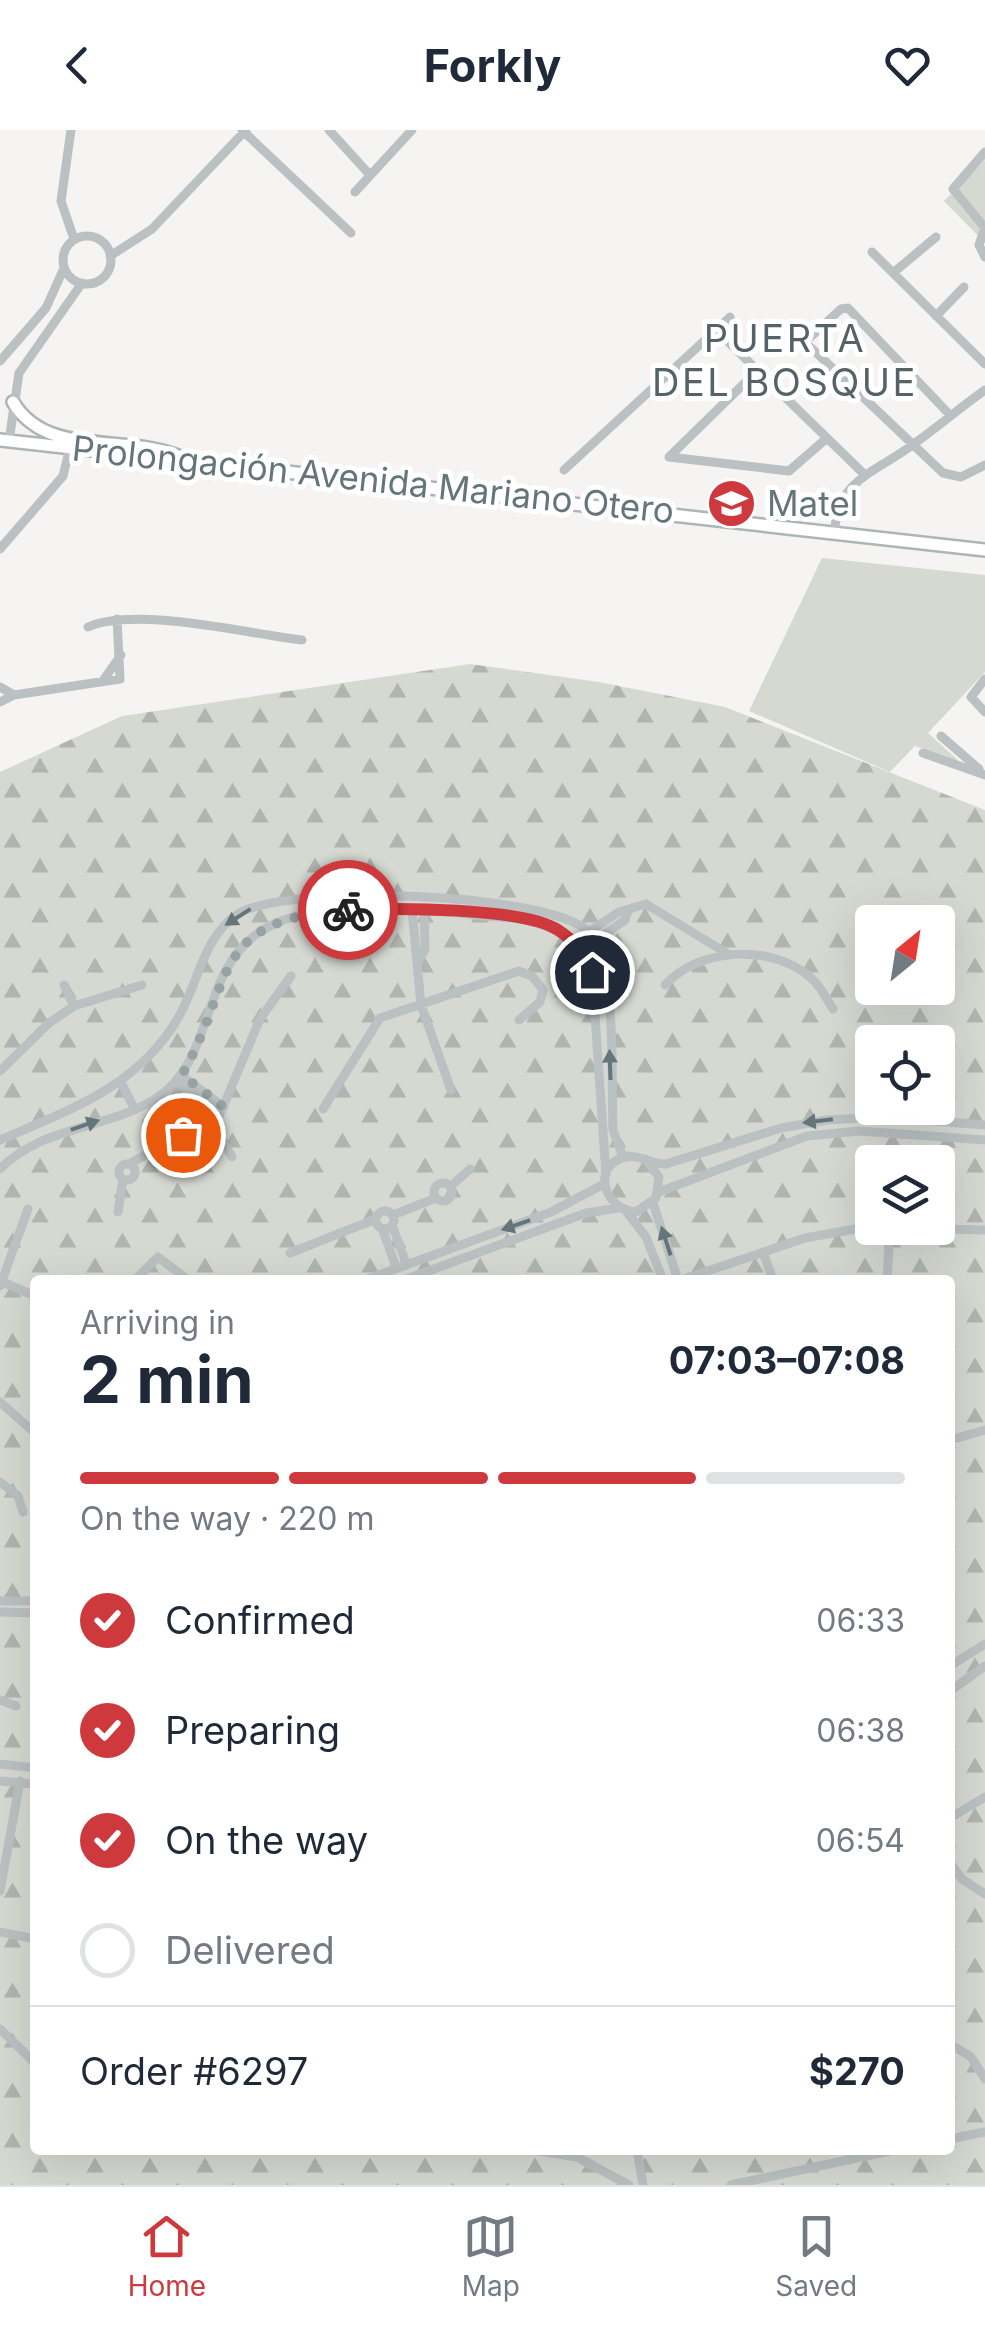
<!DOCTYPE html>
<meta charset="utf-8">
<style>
body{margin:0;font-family:Inter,sans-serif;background:#f2f2f3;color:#1f2937;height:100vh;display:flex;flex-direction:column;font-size:38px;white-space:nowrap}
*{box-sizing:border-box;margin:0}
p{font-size:32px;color:#747a83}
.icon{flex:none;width:55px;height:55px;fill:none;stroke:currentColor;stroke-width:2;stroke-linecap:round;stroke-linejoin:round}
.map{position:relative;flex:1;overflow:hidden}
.side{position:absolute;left:30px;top:1145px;width:925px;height:880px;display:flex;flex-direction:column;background:#fff;border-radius:10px;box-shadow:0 10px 40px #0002}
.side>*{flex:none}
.needle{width:65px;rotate:30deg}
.buttons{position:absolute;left:855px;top:775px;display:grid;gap:20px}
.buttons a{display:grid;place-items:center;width:100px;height:100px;border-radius:10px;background:#fff;box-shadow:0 10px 40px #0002;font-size:50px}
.pin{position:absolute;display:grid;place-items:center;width:85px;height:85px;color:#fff;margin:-42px;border:5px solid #fff;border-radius:50%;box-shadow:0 2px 10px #0007}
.courier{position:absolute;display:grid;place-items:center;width:100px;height:100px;margin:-50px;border:8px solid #ce393d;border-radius:50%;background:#fff;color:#222;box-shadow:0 2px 12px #0007}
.headline em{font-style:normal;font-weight:700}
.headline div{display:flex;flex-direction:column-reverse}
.headline{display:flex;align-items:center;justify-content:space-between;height:170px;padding:0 50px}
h1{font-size:65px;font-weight:700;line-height:75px}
.bar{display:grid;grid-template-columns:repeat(4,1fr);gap:15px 10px;align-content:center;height:120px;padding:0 50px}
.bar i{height:12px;border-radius:8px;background:#e0e1e3}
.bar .active{background:#ce393d}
.bar p{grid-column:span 4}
.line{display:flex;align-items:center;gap:25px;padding:0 50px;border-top:2px solid #e0e1e3}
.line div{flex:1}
ol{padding:0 50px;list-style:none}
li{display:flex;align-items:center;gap:30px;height:110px}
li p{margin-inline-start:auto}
li .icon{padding:10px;border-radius:50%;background:#ce393d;color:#fff;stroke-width:4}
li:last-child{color:#747a83}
li i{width:55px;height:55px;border:5px solid #e0e1e3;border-radius:50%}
header{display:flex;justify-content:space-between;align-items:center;height:130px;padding:0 50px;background:#fff;font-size:45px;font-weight:700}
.tabs{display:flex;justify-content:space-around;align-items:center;height:140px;border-top:2px solid #e0e1e3;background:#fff;font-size:28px;color:#747a83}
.tabs a{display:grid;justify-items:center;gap:5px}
.tabs .active{color:#ce393d}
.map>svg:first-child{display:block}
.grass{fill:#d6d9d2}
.forest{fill:url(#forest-firs);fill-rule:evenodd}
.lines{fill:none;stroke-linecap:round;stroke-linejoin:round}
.secondary-casing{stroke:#adb5b7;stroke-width:16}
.street{stroke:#bbc0c2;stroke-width:9}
.secondary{stroke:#fff;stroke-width:11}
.oneway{fill:#64767a}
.done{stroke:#97a2a4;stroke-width:10;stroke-dasharray:0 18}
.route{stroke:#ce393d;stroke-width:12}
.labels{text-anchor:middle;stroke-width:10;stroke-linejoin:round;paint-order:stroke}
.street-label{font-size:35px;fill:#64767a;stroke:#fff}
.poi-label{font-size:35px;fill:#64767a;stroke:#fff;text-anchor:start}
.neighbourhood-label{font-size:38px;letter-spacing:2.5px;fill:#556366;stroke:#fff}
</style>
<header><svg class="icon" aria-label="back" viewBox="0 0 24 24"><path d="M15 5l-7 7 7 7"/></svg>Forkly<svg class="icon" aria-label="heart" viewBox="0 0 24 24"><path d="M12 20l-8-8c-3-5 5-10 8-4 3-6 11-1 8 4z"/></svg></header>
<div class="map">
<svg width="985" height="2055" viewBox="0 0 985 2055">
<defs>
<pattern id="forest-firs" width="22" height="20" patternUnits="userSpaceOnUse" patternTransform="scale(2.5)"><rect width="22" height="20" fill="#d6d9d2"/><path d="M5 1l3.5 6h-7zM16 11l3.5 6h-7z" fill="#b1b5af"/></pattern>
</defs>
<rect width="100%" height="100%" fill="#f5f4f2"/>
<path class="grass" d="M985,30V113L944,71Z
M822,428L985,445V542L928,603L959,631L915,616L890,642L749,581Z"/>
<path class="forest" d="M470,534L599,552L725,577L985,680V2055H0V642L122,586ZM872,792H938V858H872ZM872,912H938V978H872ZM872,1032H938V1098H872ZM35,1150H950V2020H35Z"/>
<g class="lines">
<defs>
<path id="secondary" d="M13,272C46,328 125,304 178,326
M0,310L985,420"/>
</defs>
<use href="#secondary" class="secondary-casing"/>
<path class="street" d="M71,0L61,71L74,109
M242,0L351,103
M329,0L370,45
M355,62L412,0
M985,98L953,59L985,22
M985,98L979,115L985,127
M63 130a24 24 0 1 1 48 0a24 24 0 1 1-48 0Z
M872,122L985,234
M110,126L152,99L246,0
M893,143L936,107
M936,186L964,157
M716,200L864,344
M0,231L46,178L64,138
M757,241L669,327L789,341L827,308
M950,285L848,178L841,179L805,212L943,343L961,347L985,335
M9,311L19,243L82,153
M564,340L730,187
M835,402C835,349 881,340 915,313C939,296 961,277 985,260
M0,419L63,346L70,317
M88,497C136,476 248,504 302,510
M985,549L971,567L985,582
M102,552L121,525
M0,557L14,565
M0,572L14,565L120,549L117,489
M941,606L979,639
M923,623L985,645
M412,780L421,875L451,960
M590,801L619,782L646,774L728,824
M596,810L625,790L628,781
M418,832L425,819L424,780
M64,855L74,876
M665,855C698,818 771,813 810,847C820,855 826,868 833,879
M0,941L49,893L74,876L142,855
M181,945L224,977
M176,951L220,984
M122,954L134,978
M323,979L380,888L519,841L532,846L543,860L540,872L519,890
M210,990L232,1027
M0,1010C69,980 138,957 178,888C198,855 203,806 238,784C286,753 560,762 592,805C617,838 611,955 613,1000L622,1025L628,1026
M645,1029L659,1047L656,1068L636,1082C604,1080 590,1035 626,1027C640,1024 652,1035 666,1034L781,998L827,990L884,987L985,995
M119 1042a8 8 0 1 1 16 0a8 8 0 1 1-16 0Z
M129,1034L220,984L260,889L291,846
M0,1039C43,995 109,1000 158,967C213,930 201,847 254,806C308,764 421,779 485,786C505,788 528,787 546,794C568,803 583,821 592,842L606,1044
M434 1062a9 9 0 1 1 18 0a9 9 0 1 1-18 0Z
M450,1057L470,1039
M659,1062L807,1006L859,1001L985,1010
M653,1073L678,1150
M376 1090a9 9 0 1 1 18 0a9 9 0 1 1-18 0Z
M626,1081L646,1107L663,1150
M118,1082L123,1049
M393,1085L436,1068
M392,1095L406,1133
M382,1098L396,1137
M900,1098L985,1100
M763,1122L773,1150
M290,1123L376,1089
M135,1150L158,1127L188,1150
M365,1150L551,1082L604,1054
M404,1150L586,1083L618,1078
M681,1150L805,1108L872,1096
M887,1150L890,1098
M0,1151L35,1166
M0,1156L28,1079
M0,1272L35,1303
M950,1310L985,1300
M0,1352L18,1366L23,1382
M0,1471H35
M0,1482L35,1483
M950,1536L985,1514
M950,1561L985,1536
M0,1570L16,1576
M0,1634L35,1638
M0,1651L35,1654
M950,1688L985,1667
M950,1733L962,1749L985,1764
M0,1761L20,1651
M0,1802L35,1809
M0,1899L35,1933
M950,1914L971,1927L985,1949
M950,2009L985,2002
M533,2020L577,2027L629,2055
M637,2020L643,2055
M731,2055L894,2020"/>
<use href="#secondary" class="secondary"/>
</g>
<defs><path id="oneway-solid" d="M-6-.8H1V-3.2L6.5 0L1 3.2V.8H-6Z" transform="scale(2.5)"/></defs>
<g class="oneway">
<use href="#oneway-solid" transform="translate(238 787) rotate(147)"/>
<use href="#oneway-solid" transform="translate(610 935) rotate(-92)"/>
<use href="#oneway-solid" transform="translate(818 991) rotate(173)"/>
<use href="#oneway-solid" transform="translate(85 995) rotate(-19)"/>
<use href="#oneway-solid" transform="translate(516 1095) rotate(161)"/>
<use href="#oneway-solid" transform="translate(666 1111) rotate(-108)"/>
</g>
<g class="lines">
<path class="done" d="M183,1005L220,984L224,977L182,945C236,850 208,789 348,780"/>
<path class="route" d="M348,780C394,778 522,777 558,800C574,810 585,826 592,842"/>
</g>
<defs>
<symbol id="school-disc" viewBox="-11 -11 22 22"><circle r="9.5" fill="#ce393d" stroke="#fff"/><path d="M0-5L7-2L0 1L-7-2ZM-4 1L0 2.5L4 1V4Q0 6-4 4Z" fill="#fff"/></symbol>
</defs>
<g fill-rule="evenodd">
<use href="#school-disc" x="704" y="346" width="55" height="55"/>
</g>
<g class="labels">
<g class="street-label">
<text transform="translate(373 350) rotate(6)" y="12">Prolongación Avenida Mariano Otero</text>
</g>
<g class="poi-label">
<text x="767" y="386">Matel</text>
</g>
<g class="neighbourhood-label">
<text x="785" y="222">PUERTA<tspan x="785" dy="44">DEL BOSQUE</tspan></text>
</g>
</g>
</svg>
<div class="buttons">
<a><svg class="needle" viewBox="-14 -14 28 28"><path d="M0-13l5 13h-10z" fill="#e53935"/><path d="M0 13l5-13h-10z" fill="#747a83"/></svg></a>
<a><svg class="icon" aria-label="locate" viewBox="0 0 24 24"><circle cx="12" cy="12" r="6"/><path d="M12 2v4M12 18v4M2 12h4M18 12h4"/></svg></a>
<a><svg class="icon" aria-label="layers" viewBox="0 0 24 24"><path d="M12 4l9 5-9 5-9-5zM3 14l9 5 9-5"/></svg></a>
</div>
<div class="pin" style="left:183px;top:1005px;background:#ea580c"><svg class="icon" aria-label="bag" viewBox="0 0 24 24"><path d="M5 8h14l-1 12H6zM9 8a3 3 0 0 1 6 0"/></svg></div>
<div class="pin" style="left:592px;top:842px;background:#1f2937"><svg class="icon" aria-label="home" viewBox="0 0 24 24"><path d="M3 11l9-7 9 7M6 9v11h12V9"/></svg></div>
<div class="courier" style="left:348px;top:780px"><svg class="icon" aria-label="bike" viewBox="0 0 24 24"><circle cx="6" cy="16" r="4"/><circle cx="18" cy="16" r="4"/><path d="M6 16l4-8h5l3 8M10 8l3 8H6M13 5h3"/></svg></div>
<section class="side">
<div class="headline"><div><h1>2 min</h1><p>Arriving in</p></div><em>07:03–07:08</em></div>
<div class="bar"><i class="active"></i><i class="active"></i><i class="active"></i><i></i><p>On the way · 220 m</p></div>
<ol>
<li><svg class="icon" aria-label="check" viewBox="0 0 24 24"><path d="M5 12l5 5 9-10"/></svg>Confirmed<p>06:33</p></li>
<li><svg class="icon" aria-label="check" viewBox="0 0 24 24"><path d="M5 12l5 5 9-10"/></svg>Preparing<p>06:38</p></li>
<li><svg class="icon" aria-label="check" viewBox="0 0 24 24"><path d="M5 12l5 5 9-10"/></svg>On the way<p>06:54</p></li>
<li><i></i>Delivered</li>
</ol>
<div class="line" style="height:130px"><div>Order #6297</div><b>$270</b></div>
</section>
</div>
<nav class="tabs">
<a class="active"><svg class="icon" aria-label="home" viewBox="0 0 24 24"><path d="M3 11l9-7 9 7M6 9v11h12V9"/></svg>Home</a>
<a><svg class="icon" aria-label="map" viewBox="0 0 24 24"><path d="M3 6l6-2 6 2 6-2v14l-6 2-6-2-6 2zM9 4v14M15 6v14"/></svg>Map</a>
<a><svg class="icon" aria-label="saved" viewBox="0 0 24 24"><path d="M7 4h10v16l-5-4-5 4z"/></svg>Saved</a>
</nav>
